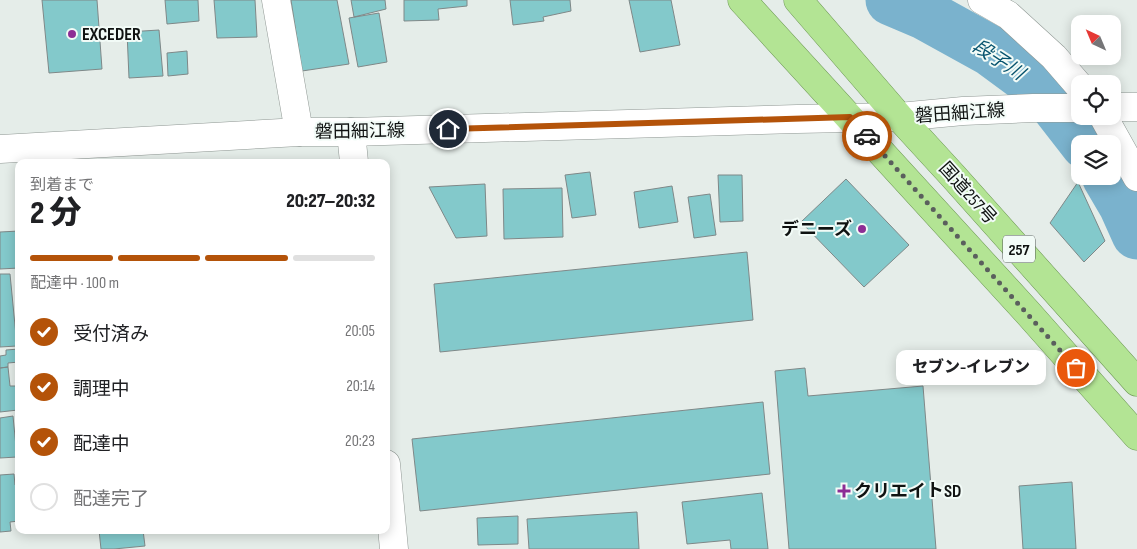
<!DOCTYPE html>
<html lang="ja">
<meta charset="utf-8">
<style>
body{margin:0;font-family:"Sofia Sans Condensed","Noto Sans JP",sans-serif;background:#f6f6f6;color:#202124;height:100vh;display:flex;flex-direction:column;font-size:19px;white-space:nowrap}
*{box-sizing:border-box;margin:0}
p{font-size:16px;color:#757577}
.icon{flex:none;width:28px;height:28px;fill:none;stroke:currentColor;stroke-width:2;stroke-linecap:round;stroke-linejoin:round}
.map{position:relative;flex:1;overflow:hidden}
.drawer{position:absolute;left:15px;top:159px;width:375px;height:375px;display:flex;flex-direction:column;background:#fff;border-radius:10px;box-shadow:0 2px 12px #0003}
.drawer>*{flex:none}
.needle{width:32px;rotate:316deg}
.controls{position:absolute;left:1071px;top:15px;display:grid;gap:10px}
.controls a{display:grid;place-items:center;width:50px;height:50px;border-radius:10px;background:#fff;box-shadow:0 2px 12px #0003;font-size:25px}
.pin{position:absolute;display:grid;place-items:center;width:42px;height:42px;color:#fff;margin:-21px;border:2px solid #fff;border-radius:50%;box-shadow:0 1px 5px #0007}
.courier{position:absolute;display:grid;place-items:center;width:50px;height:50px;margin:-25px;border:4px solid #b45309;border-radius:50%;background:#fff;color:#222;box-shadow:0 1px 6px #0007}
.bubble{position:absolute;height:35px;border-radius:10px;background:#fff;box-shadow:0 2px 12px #0003;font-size:16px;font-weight:800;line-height:35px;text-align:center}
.head em{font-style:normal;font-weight:800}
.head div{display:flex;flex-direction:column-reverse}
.head{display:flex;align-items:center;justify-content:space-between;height:85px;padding:0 15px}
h1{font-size:32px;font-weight:800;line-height:38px}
.bar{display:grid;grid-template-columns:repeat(4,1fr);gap:8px 5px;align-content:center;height:60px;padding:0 15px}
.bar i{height:6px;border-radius:4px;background:#e0e0e0}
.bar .selected{background:#b45309}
.bar p{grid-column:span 4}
ol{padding:0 15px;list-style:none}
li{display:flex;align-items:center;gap:15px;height:55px}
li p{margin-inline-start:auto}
li .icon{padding:5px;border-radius:50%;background:#b45309;color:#fff;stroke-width:4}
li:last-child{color:#757577}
li i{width:28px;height:28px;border:2px solid #e0e0e0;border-radius:50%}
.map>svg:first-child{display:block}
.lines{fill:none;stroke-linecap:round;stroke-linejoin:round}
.river{stroke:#7ab2cd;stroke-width:51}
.building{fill:#83c9cb;stroke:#7f8888}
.minor-casing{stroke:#8f9793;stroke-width:29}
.tertiary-casing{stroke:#8f9793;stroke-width:29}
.secondary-casing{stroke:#8f9793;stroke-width:29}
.trunk-casing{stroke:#6d9755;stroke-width:29}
.minor{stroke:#fff;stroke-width:28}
.tertiary{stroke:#fff;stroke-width:28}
.secondary{stroke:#fff;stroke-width:28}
.trunk{stroke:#b3e494;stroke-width:28}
.done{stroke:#5a5f5d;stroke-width:5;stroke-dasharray:0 9}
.route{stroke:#b45309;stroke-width:6}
.poi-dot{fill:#8d2d95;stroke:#f2fbf7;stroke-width:2}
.labels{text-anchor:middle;stroke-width:4;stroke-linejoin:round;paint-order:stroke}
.shield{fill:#f2fbf7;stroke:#535856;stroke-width:1}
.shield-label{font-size:16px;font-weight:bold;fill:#0f1211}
.poi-label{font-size:18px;font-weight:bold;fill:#0f1211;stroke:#f2fbf7;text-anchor:start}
.street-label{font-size:18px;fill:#0f1211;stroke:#f2fbf7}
.water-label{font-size:19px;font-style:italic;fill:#08546f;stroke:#f2fbf7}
</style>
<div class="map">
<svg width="1137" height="549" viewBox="0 0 1137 549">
<rect width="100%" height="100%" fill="#e5ede9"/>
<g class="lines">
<path class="river" d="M891,0L924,14L991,51L1044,90L1086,144
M1107,176L1124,205L1137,234"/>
</g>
<path class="building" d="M42,0H97L102,69L49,73Z
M165,0H198L199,21L167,24Z
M214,0H255L257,37L217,38Z
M291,0H337L349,64L302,71Z
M351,0H385L386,9L354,17Z
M404,0H467V6L438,9L439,20L404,21Z
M510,0H570L571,11L543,17L544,21L513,25Z
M629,0H671L680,45L640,52Z
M379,13L387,62L358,67L349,18Z
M159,30L163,76L129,78L127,32Z
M187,51L188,74L168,76L167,53Z
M590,172L596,215L572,218L565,175Z
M718,175H742L743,221L720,222Z
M846,179L909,245L864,287L801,222Z
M1078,182L1105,241L1084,262L1050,223Z
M485,184L487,236L456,238L429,187Z
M672,186L678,222L639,228L634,192Z
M562,188L563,237L504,239L503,189Z
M710,194L716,235L694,238L688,197Z
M19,231V268L0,269V232Z
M747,252L753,320L440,352L434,284Z
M0,274H10L17,346L0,347Z
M19,349V362L8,363V367L0,368V356L6,355V350Z
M8,367L10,386H18V410L0,412V368Z
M805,368L808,396L923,386L936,549H789L775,371Z
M763,402L770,474L420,511L412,439Z
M13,416L17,457L0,458V418Z
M14,474L15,485L19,484V521L10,522L11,531L0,532V475Z
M1072,482L1076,549H1023L1019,486Z
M762,493L768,549H731L730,540L687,544L682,502Z
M637,512L639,549H529L527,519Z
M518,516V544L478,545L477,518Z
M99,530H143L145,546L114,549H101Z"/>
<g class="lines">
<defs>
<path id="minor" d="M276,0L299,132
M982,0L1008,15L1054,57L1080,87
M1103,116L1137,177"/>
<path id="tertiary" d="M351,132L354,162
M386,464L394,549"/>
<path id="secondary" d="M1112,107H1137
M0,149L299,132H351L797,119L899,117L963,111L1033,108H1080"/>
<path id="trunk" d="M742,0L1028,313L1137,436
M798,0L899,117L954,177L1137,382"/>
</defs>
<use href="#minor" class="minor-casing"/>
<use href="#tertiary" class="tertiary-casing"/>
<use href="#secondary" class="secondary-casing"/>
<use href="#trunk" class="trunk-casing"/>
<use href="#minor" class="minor"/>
<use href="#tertiary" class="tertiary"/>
<use href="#secondary" class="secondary"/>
<use href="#trunk" class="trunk"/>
</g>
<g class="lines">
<path class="done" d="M867,136L1076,368"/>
<path class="route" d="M448,129L850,117L867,136"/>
</g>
<g class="poi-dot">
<circle cx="72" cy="34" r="5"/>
<circle cx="862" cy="229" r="5"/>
<path d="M841.5 483.5h5v5h5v5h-5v5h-5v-5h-5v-5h5z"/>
</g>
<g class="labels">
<rect class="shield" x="1003" y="235.5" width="32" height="27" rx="4"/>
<g class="shield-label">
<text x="1019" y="255">257</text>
</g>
<g class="poi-label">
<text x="82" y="40">EXCEDER</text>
<text x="852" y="235" text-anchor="end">デニーズ</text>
<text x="854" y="497">クリエイトSD</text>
</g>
<g class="street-label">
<text transform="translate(960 113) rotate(-4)" y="6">磐田細江線</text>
<text transform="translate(360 131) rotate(-1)" y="6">磐田細江線</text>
<text transform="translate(968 193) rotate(48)" y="6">国道257号</text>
</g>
<g class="water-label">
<text transform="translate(999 59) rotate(33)" y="7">段子川</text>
</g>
</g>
</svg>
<div class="controls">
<a><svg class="needle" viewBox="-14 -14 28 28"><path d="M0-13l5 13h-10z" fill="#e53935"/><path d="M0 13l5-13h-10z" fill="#757577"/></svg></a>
<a><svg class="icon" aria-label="locate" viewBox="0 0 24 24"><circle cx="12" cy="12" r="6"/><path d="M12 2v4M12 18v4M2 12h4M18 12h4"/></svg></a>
<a><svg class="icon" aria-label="layers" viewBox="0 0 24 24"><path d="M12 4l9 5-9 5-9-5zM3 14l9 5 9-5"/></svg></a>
</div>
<div class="pin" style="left:1076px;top:368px;background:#ea580c"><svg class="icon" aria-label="bag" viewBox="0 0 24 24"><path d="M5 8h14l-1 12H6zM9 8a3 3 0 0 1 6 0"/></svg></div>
<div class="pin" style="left:448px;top:129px;background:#1f2937"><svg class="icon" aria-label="home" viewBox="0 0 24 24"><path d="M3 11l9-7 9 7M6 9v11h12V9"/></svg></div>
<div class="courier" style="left:867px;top:136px"><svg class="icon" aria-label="car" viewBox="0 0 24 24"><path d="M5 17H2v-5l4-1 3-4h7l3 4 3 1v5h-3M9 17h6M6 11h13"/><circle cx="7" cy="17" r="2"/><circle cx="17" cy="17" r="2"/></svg></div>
<div class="bubble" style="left:896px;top:350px;width:150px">セブン-イレブン</div>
<section class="drawer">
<div class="head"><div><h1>2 分</h1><p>到着まで</p></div><em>20:27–20:32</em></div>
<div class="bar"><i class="selected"></i><i class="selected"></i><i class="selected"></i><i></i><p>配達中 · 100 m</p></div>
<ol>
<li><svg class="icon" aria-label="check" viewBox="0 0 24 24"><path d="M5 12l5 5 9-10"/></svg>受付済み<p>20:05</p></li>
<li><svg class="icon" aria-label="check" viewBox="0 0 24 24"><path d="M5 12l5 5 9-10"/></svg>調理中<p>20:14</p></li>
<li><svg class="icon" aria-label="check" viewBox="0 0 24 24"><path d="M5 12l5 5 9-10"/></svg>配達中<p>20:23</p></li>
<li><i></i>配達完了</li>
</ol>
</section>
</div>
